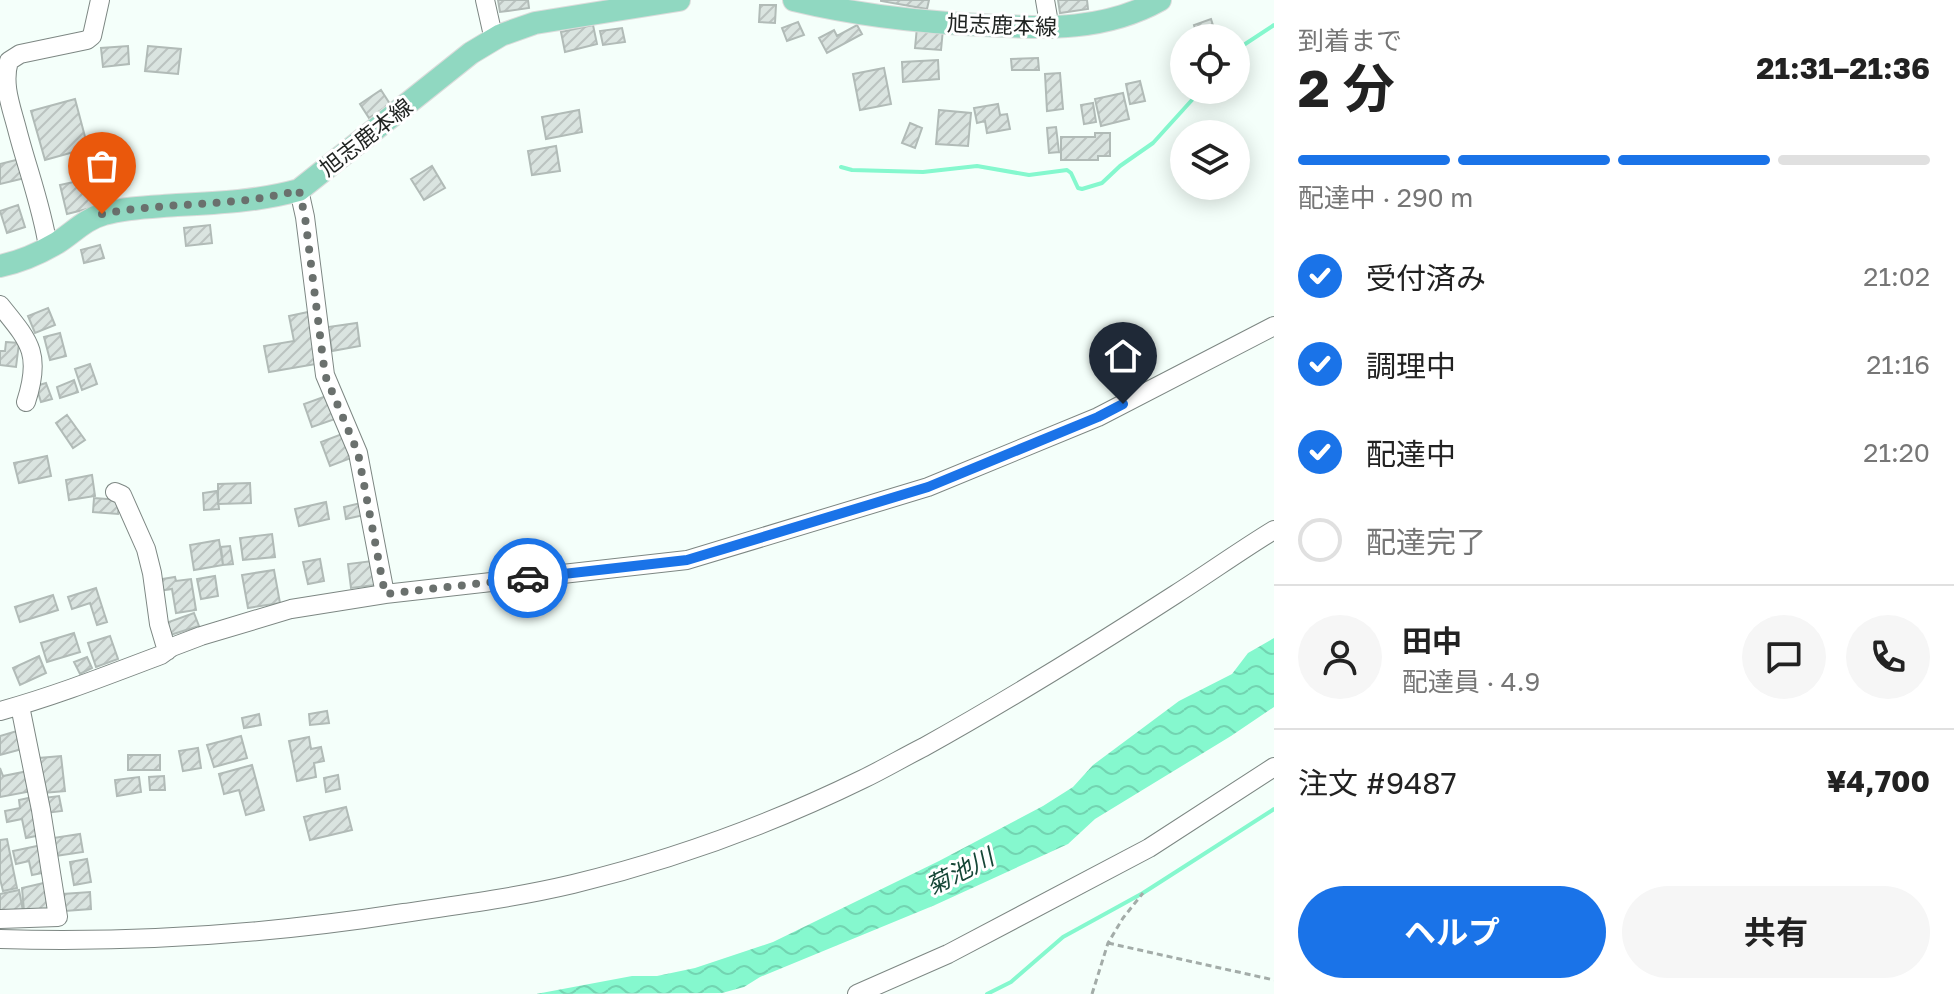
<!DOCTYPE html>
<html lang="ja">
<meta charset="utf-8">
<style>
body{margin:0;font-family:"Golos Text","Noto Sans JP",sans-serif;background:#f6f6f6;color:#222;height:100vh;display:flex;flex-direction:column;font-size:30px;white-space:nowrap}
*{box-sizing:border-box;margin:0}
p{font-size:26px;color:#767676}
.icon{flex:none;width:44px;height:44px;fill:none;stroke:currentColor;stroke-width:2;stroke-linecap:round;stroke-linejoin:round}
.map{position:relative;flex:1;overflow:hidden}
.sheet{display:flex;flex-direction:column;background:#fff;width:680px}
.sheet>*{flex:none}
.buttons{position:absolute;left:1170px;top:24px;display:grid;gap:16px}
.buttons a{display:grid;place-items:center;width:80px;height:80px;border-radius:50%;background:#fff;box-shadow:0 4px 20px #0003;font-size:40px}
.pin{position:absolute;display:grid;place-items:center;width:68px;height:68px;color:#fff;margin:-82px -34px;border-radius:50% 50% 50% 0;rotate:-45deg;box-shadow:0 0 8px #0007}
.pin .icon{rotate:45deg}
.courier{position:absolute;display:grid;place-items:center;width:80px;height:80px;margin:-40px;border:6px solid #1a73e8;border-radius:50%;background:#fff;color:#222;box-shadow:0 2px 10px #0007}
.overview em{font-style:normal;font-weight:700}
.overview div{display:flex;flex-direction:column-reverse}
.overview{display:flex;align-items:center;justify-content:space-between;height:136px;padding:0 24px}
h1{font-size:52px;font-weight:700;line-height:60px}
.bar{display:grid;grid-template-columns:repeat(4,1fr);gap:12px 8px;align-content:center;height:96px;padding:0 24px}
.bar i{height:10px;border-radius:6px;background:#e0e0e0}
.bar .selected{background:#1a73e8}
.bar p{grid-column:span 4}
.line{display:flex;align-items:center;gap:20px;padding:0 24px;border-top:2px solid #e0e0e0}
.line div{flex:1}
.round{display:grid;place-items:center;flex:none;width:84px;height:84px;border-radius:42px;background:#f6f6f6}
ol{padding:0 24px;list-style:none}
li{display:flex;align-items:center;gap:24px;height:88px}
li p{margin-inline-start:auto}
li .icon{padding:8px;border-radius:50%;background:#1a73e8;color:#fff;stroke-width:4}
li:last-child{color:#767676}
li i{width:44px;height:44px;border:4px solid #e0e0e0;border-radius:50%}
.action{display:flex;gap:16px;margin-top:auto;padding:16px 24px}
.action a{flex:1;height:92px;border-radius:48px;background:#1a73e8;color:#fff;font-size:32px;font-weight:700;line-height:92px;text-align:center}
.action a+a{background:#f6f6f6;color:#222}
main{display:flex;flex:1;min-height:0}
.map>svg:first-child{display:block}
.water{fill:url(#water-waves)}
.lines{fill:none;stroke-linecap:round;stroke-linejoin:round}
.stream{stroke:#85f8ce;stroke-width:4}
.building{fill:url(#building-hatch);stroke:#b1bbb7;stroke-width:2}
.minor-casing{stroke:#7d8783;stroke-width:20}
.major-casing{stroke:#dbdcdb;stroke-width:24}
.path{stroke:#a3aca8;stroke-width:3;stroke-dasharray:6 4;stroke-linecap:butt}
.minor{stroke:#fff;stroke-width:18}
.major{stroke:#90d8c1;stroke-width:22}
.done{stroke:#6a706d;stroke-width:8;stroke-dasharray:0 14.4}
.route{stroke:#1a73e8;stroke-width:10}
.labels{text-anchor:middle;stroke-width:6;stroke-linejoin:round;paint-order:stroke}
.street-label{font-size:22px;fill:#1f2321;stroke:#fff}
.water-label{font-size:24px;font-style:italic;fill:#164737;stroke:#fff}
</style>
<main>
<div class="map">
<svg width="1274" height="994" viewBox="0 0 1274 994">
<defs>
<pattern id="water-waves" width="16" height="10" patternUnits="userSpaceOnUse" patternTransform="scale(2)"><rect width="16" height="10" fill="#85f8ce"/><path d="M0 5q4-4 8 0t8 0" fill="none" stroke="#72d4b1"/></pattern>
<pattern id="building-hatch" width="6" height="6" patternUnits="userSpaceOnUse" patternTransform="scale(2)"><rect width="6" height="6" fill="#dae4e0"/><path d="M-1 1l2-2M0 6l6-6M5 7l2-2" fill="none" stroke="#bbc3c0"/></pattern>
</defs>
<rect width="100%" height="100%" fill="#f4fffa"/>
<path class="water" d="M1274,638V707L1231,736L1095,819L1068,844L935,905L760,977L744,987L722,993L536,994L632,976H657L695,968L773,942L939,861L1043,806L1073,787L1093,765L1179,701L1232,674L1248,653Z"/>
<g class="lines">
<path class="stream" d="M1236,50L1274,25
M841,167L852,170L923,172L977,166L1029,175L1067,170L1071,173L1078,188L1082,189L1102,183L1120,166L1153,143L1201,90
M987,994L1011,982L1063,937L1143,893L1274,809"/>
</g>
<path class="building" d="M498,0H528L529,8L500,12Z
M881,0H929L927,9L881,1Z
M1058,0H1087L1088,9L1060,13Z
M760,5H776L775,23L759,22Z
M1211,19L1217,38H1198L1194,25Z
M798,22L804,35L787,41L782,28Z
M593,25L597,44L565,52L561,32Z
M857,25L862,34L827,53L819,38L834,30L837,36Z
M917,27L943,29L941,50L915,48Z
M622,28L625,42L603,45L600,31Z
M128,46L129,64L103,67L101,48Z
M148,46L181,49L178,74L145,71Z
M1038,58L1039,70H1012L1011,59Z
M938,60L939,79L903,82L902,62Z
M884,68L891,104L860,110L853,74Z
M1060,73L1063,109L1047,111L1045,74Z
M1140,81L1145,101L1130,104L1126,84Z
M381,90L390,104L369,118L360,104Z
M1123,93L1129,119L1101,126L1095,99Z
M75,99L88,148L45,160L31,111Z
M1093,103L1096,122L1084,124L1081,105Z
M998,104L1000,115L1007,114L1010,129L987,133L985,121L977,123L974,108Z
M579,110L582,132L546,139L542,117Z
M939,110L971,113L968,146L936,144Z
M910,123L922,128L915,148L902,143Z
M1056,127L1059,152L1049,153L1047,128Z
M1095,133H1110V156H1098V160H1061V137H1095Z
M556,146L560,171L532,175L528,151Z
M20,159L25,178L0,184V164Z
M432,166L445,188L424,200L411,179Z
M92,178L99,206L67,214L60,185Z
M18,205L25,227L7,233L0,211Z
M210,225L212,243L186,246L184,228Z
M100,245L104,258L84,263L81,250Z
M48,308L55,325L35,333L28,316Z
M308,312L316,364L269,372L264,346L294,341L289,316Z
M357,323L360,346L332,351L328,327Z
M60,333L66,356L50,360L44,337Z
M6,342L19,343L16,367L0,365V351H5Z
M90,364L97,384L82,390L75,369Z
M74,380L78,392L60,398L57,387Z
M46,383L52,399L41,402L36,386Z
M329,395L338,418L312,427L304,404Z
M67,415L85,440L73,448L56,423Z
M342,434L351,458L330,466L321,442Z
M47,456L51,476L19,483L14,463Z
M92,475L95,496L69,500L66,480Z
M250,483L251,503L218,504V484Z
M217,491L219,509L204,510L203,493Z
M94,498L119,500L118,514L93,512Z
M326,502L329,519L299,526L295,509Z
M361,503L364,515L346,519L344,507Z
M272,534L275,557L243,560L240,538Z
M219,540L223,565L194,570L190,545Z
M230,546L233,564L223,565L221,547Z
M320,559L324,581L308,584L303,562Z
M372,561L375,585L351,588L348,564Z
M274,570L280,603L248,608L242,575Z
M215,576L218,596L201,599L197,579Z
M175,577L176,581L191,579L196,610L176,613L172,589L158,591L156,580Z
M96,588L107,622L97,625L90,603L72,609L68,597Z
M53,595L58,610L20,622L15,607Z
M194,613L199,626L167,636L163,624Z
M74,633L80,652L47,662L41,643Z
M110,636L118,659L96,667L88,643Z
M39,656L46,673L20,685L13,668Z
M87,657L92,668L80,674L74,662Z
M327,711L329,723L310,725L309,714Z
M259,714L261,725L244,728L242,718Z
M17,731L22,749L0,755V736Z
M241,736L247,758L214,767L207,745Z
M309,737L311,749L321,747L324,761L314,763L316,777L297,781L289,741Z
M198,748L201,768L183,771L179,751Z
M128,755H160V770H128Z
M61,756L65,791L43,793L39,758Z
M252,765L264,810L246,815L239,790L224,794L219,774Z
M0,768L3,776L28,771L32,791L0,797Z
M338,775L340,789L326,792L324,778Z
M164,776L165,790H150L149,777Z
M139,777L141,792L117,796L115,780Z
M59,796L62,811L46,813L43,798Z
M33,797L41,835L26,838L22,819L7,822L5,811L20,808L19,800Z
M346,807L352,830L310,840L304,817Z
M80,834L83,852L55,856L53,838Z
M7,839L17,888L3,891L0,879V840Z
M42,845L47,872L32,875L29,861L16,864L13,851Z
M87,859L91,882L74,885L70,862Z
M48,882L55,912L24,911L22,888Z
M19,890L23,911L0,912V894Z
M90,892L91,909L65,911L63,894Z"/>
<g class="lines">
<defs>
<path id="minor" d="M485,0L494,40
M1045,0L1050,29
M48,247C42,207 27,168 17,129C11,106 2,84 9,61L20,54L87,40L92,36L100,0
M0,305C29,341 42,353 26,402
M115,492L122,495L146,549L152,573L159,624L167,651
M385,594L687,560L928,487L1098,417L1274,326
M0,711C55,696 108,675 161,655L172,647L201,636L291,609L385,594L358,453L325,375L305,217L299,190
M0,919L58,917L41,810L20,706
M0,939C135,943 270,934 404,913C460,905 518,897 573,884C672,860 771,824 863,779C884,769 904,757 924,747C1010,699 1094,647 1176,594C1209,573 1241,550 1274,530
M857,994L948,954L1149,848L1274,767"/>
<path id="major" d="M794,0C856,15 918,22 981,25C1044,28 1103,32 1160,0
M0,266C19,262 40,253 57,243C73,233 85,219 104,214C128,207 153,207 177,205C219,203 259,201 299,190L471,53L501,35L535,23L679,0"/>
</defs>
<use href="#minor" class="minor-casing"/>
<use href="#major" class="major-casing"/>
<path class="path" d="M1108,943L1274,980
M1092,994L1108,943L1123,918L1143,893"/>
<use href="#minor" class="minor"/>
<use href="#major" class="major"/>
</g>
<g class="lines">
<path class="done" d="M102,214C167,201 235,208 299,190L305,217L325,375L358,453L385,594L528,578"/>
<path class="route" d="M528,578L687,560L928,487L1098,417L1123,404"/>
</g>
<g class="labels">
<g class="street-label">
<text transform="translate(1002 25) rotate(2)" y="8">旭志鹿本線</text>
<text transform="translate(366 137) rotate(-38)" y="8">旭志鹿本線</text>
</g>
<g class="water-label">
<text transform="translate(960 872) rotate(-27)" y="8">菊池川</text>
</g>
</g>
</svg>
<div class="buttons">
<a><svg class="icon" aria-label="locate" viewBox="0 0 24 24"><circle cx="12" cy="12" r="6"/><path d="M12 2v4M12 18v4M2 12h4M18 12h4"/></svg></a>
<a><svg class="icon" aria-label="layers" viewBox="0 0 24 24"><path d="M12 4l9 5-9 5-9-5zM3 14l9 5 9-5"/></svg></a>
</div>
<div class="pin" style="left:102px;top:214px;background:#ea580c"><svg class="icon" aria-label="bag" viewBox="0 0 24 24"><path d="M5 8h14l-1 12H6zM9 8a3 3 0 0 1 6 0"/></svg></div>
<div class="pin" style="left:1123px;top:404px;background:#1f2937"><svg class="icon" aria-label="home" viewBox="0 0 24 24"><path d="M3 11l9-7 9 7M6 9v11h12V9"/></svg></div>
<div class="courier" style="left:528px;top:578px"><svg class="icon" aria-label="car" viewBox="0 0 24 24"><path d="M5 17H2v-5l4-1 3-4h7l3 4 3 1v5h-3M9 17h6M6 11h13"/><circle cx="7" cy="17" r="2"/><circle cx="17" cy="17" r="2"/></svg></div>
</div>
<section class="sheet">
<div class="overview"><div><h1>2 分</h1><p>到着まで</p></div><em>21:31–21:36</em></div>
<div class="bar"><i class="selected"></i><i class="selected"></i><i class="selected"></i><i></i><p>配達中 · 290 m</p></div>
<ol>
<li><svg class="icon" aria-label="check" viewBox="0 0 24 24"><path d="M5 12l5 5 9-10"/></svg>受付済み<p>21:02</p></li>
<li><svg class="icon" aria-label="check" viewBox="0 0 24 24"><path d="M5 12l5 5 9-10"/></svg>調理中<p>21:16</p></li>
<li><svg class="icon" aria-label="check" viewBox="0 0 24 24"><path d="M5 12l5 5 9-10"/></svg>配達中<p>21:20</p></li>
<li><i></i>配達完了</li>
</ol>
<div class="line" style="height:144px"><a class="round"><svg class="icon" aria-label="person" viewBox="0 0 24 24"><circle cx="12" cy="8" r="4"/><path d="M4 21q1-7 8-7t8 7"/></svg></a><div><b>田中</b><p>配達員 · 4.9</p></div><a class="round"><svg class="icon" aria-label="chat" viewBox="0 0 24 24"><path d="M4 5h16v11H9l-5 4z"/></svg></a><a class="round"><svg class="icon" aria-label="phone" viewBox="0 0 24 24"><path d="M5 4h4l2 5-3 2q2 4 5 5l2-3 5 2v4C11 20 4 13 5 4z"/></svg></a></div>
<div class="line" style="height:104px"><div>注文 #9487</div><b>¥4,700</b></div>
<div class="action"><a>ヘルプ</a><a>共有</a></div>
</section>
</main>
